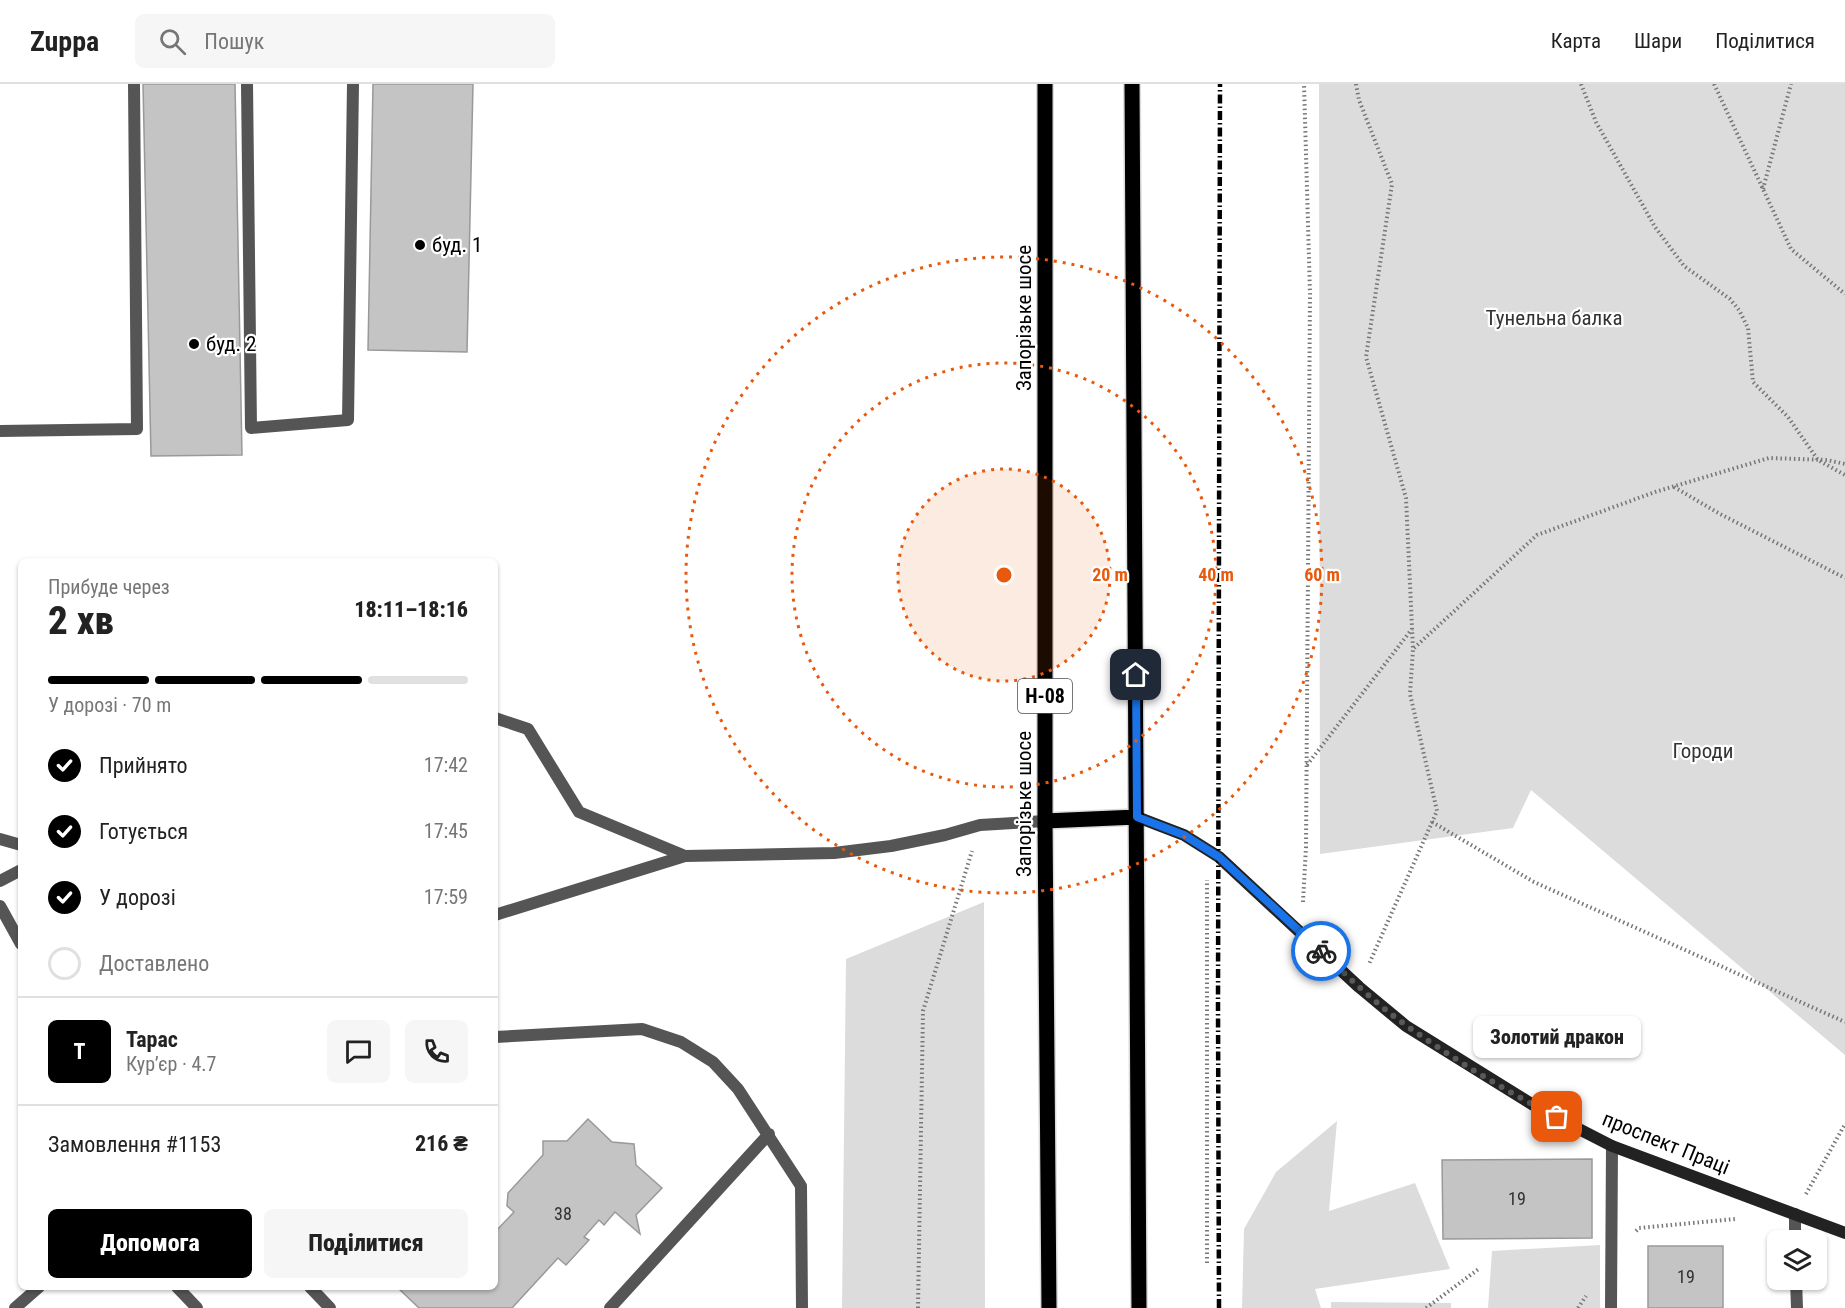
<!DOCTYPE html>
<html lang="uk">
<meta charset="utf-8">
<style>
body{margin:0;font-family:"Roboto Condensed",sans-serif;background:#f6f6f6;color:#222;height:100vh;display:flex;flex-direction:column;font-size:22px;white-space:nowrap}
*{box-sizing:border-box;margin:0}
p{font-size:20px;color:#767676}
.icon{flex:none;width:33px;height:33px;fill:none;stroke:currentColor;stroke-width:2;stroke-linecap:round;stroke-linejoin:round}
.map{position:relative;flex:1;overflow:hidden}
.sheet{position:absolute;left:18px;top:474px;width:480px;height:732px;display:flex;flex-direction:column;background:#fff;border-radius:9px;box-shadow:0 2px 4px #0004}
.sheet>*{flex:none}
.buttons{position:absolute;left:1767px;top:1146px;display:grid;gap:12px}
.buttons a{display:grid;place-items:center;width:60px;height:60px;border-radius:9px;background:#fff;box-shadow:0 2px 4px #0004;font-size:30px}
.pin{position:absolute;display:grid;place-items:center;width:51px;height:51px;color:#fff;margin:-26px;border-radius:12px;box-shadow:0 3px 9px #0006}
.courier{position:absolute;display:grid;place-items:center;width:60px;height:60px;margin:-30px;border:4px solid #1a73e8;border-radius:50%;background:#fff;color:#222;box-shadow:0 2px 8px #0007}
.bubble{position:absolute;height:42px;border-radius:9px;background:#fff;box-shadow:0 2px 4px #0004;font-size:20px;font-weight:800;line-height:42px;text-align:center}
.summary em{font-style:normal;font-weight:800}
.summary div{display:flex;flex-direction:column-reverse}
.summary{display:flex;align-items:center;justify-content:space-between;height:102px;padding:0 30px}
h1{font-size:39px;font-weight:800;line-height:45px}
.bar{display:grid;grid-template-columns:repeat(4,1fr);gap:9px 6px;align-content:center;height:72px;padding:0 30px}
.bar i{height:8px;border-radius:4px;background:#e0e0e0}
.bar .on{background:#000}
.bar p{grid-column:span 4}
.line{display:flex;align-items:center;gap:15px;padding:0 30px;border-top:2px solid #e0e0e0}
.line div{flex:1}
.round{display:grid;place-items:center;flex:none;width:63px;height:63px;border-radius:9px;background:#f6f6f6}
ol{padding:0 30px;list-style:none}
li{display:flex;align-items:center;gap:18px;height:66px}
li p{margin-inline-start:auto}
li .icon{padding:6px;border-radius:50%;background:#000;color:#fff;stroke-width:4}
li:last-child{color:#767676}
li i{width:33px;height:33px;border:3px solid #e0e0e0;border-radius:50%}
.primary-button{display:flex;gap:12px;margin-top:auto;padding:12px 30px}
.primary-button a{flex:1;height:69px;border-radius:9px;background:#000;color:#fff;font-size:24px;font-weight:800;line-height:69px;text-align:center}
.primary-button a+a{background:#f6f6f6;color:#222}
header{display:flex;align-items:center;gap:36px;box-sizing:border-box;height:84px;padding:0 30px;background:#fff;border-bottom:2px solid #e0e0e0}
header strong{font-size:28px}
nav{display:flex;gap:33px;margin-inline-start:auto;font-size:21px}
.search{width:420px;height:54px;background:#f6f6f6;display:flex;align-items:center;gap:15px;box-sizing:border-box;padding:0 21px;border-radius:9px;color:#767676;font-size:22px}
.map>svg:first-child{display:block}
.green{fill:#dcdcdc}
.building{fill:#c4c4c4;stroke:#999;stroke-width:1.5}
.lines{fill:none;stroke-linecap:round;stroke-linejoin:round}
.primary-casing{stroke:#dbdbdb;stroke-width:18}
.path{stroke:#777;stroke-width:4;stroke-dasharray:1.5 3;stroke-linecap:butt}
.lane{stroke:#555;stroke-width:12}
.secondary{stroke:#222;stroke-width:12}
.primary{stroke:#000;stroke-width:15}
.rail{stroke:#000;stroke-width:4.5;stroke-dasharray:9 3 1.5 3;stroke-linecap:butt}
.done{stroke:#595959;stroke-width:6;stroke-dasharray:0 10.8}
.route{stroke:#1a73e8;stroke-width:8}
.ring{fill:none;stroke:#e8590c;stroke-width:3;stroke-dasharray:3 6}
.poi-dot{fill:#000;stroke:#fff;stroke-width:2}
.labels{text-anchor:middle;stroke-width:4.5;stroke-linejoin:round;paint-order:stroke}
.number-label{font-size:18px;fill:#313131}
.shield{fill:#fff;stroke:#4c4c4c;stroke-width:1.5}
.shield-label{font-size:20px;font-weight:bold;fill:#000}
.poi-label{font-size:21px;fill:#000;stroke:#fff;text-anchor:start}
.street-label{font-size:21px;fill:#000;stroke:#fff}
.park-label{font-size:21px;fill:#333;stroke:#fff}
.centre{fill:#e8590c;stroke:#fff;stroke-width:3}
.ring-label{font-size:18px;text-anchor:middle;font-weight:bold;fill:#e8590c;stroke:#fff;stroke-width:4.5;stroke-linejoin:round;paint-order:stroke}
</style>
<header>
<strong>Zuppa</strong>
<div class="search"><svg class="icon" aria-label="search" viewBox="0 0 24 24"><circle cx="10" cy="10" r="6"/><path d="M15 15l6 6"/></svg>Пошук</div>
<nav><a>Карта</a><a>Шари</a><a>Поділитися</a></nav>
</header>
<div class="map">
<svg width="1845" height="1224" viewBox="0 0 1845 1224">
<rect width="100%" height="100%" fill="#fff"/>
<path class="green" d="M1319,0H1845V971L1531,706L1513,744L1320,770Z
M984,818L985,1224H842L846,875Z
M1337,1037L1329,1127L1415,1099L1450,1185L1315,1205L1321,1224H1242L1244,1145L1276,1088Z
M1600,1161V1224H1488L1492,1167Z
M1331,1218L1451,1219V1224H1331Z"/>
<path class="building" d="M143,0H235L242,371L151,372Z
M143,0H235L242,371L151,372Z
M373,0H473L467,268L368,266Z
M588,1035L612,1058L634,1060L636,1081L662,1104L636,1131L640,1150L615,1128L604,1141L599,1136L584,1153L589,1156L566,1181L558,1174L512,1224H419L397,1203H495V1146L496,1147L514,1128L507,1122L508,1109L543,1071V1057H567Z
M1592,1075V1154L1443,1155L1442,1076Z
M1648,1162H1723V1224H1648Z"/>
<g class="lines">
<defs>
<path id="primary" d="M1045,0V737L1049,1224
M1132,0L1139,1224
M1045,737L1137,733"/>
</defs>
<use href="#primary" class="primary-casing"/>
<path class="path" d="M1356,0L1359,16L1392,100L1366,273L1406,414L1413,565L1410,610L1437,727L1369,880
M1581,0L1596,38L1655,143L1684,182L1730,215L1739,226L1748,244L1753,298L1788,333L1818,376L1845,391
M1714,0L1791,165L1845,210
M1763,105L1791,0
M1674,403L1720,430L1845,494
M1414,564L1537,451L1655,408L1769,374L1827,376L1845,380
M1307,681L1412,545
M1432,738L1534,798L1845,938
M1303,818L1306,763L1310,210L1304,0
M1806,1110L1845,1040
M1636,1147L1639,1144L1735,1135
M1207,1179V796
M918,1224L923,927L972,767
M1426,1224L1480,1184
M1578,1224L1586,1212"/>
<path class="lane" d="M247,0L251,344L348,336L353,0
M0,347L137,345L134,0
M495,634L528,645L579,728L685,772
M0,755L21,761
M0,797L21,786
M0,822L21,860
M495,831L685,772L834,769L891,762L945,751L980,741L1045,737
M495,953L642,945L681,958L713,978L738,1005L801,1102L802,1224
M1795,1130V1156
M1796,1196L1797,1224
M177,1203L197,1224
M310,1203L330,1224
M15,1224L39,1203
M610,1224L769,1050
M1611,1224L1612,1062"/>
<path class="secondary" d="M1137,733L1184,751L1219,773L1359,903L1406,942L1538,1024L1612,1062L1845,1149"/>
<use href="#primary" class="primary"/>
<path class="rail" d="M1219,1224L1218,922L1220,0"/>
</g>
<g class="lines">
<path class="done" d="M1321,867C1348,893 1376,920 1407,942C1455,976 1505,1007 1557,1033"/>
<path class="route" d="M1136,591L1137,733L1184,751L1219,773L1321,867"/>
</g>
<circle cx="1004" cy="491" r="106" fill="#e8590c" fill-opacity=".12"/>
<g class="ring">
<circle cx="1004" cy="491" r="106"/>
<circle cx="1004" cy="491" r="212"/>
<circle cx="1004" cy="491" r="318"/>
</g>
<g class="poi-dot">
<circle cx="420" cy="161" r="6"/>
<circle cx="194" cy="260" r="6"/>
</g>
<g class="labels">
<g class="number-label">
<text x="1517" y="1121">19</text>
<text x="563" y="1136">38</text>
<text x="1686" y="1199">19</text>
</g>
<rect class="shield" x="1018" y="595" width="54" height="34" rx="4.5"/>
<g class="shield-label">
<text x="1045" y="619">Н-08</text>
</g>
<g class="poi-label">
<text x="432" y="168">буд. 1</text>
<text x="206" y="267">буд. 2</text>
</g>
<g class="street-label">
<text transform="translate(1024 234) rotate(-90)" y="7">Запорізьке шосе</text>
<text transform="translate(1024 720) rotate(-90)" y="7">Запорізьке шосе</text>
<text transform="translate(1666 1059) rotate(22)" y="7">проспект Праці</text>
</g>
<g class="park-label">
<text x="1554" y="241">Тунельна балка</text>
<text x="1703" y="674">Городи</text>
</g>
</g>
<circle cx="1004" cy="491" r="9" class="centre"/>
<g class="ring-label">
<text x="1110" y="497">20 m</text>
<text x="1216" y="497">40 m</text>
<text x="1322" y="497">60 m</text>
</g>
</svg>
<div class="buttons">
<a><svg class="icon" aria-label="layers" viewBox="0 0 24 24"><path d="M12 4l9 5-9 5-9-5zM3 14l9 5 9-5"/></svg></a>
</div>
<div class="pin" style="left:1557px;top:1033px;background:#ea580c"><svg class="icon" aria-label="bag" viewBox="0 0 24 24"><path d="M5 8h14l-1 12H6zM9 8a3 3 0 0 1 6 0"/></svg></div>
<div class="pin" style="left:1136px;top:591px;background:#1f2937"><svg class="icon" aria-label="home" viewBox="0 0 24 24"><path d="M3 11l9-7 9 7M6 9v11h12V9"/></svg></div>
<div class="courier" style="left:1321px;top:867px"><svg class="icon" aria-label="bike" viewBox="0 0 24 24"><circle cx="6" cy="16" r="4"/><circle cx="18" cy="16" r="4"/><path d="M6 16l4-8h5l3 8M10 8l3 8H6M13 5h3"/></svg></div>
<div class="bubble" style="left:1473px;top:932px;width:168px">Золотий дракон</div>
<section class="sheet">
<div class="summary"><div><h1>2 хв</h1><p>Прибуде через</p></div><em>18:11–18:16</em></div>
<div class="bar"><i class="on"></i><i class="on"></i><i class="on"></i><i></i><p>У дорозі · 70 m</p></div>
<ol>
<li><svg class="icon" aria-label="check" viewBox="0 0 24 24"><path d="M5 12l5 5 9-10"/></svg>Прийнято<p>17:42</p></li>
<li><svg class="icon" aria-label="check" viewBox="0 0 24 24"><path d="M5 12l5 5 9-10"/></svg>Готується<p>17:45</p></li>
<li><svg class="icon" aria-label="check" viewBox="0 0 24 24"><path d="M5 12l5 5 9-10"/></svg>У дорозі<p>17:59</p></li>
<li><i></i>Доставлено</li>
</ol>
<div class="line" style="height:108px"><b class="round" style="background:#000;color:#fff">Т</b><div><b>Тарас</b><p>Кур’єр · 4.7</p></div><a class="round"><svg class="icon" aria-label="chat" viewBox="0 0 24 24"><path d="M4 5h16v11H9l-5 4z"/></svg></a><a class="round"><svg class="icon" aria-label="phone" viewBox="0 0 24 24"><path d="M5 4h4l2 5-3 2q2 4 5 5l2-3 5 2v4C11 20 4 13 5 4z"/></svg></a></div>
<div class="line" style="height:78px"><div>Замовлення #1153</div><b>216 ₴</b></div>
<div class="primary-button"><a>Допомога</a><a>Поділитися</a></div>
</section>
</div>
